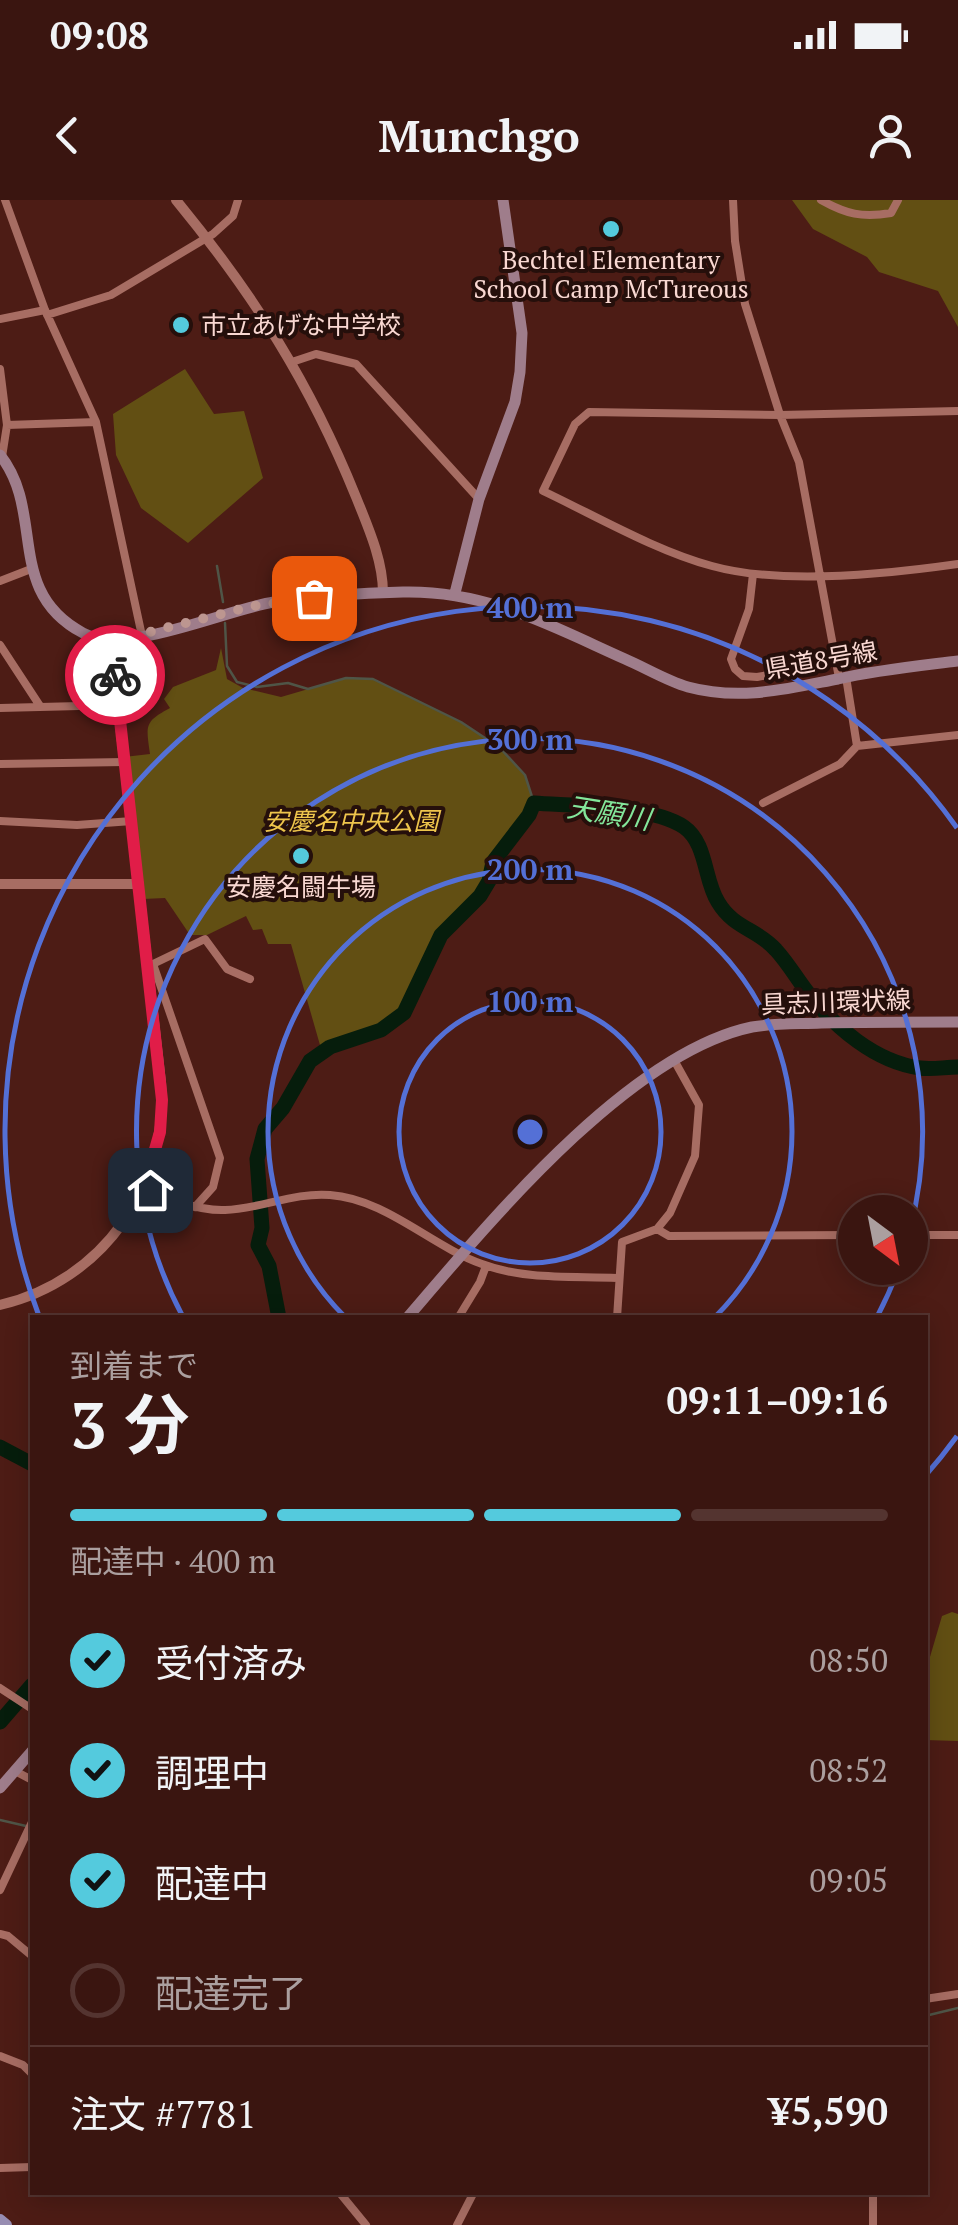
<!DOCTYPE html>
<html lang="ja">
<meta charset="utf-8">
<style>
body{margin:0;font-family:"PT Serif","Noto Sans JP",serif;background:#45221e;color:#f1f3f6;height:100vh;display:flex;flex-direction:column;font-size:38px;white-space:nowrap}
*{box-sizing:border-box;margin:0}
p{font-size:32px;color:#ab9f9f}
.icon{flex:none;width:55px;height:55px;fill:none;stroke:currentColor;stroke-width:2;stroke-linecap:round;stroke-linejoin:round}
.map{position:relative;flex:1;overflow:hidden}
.drawer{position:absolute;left:30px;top:1115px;width:898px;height:880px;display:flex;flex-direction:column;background:#3a1510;border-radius:0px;box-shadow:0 5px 25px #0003,0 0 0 2px #543430}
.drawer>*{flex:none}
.needle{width:65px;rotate:148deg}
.tools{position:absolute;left:838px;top:995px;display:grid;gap:20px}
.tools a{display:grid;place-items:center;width:90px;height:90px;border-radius:50%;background:#3a1510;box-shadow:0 5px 25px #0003,0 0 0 2px #543430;font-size:50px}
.pin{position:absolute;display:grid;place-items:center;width:85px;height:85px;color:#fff;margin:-42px;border-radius:20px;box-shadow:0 5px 15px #0006}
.courier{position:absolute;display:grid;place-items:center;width:100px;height:100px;margin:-50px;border:8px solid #e11d48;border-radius:50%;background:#fff;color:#222;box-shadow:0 2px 12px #0007}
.summary em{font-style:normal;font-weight:700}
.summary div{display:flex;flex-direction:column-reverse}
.summary{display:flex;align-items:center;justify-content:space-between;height:170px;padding:0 40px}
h1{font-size:65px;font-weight:700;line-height:75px}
.bar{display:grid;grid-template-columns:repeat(4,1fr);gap:15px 10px;align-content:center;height:120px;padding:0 40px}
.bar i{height:12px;border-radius:8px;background:#543430}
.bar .on{background:#54cadd}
.bar p{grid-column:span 4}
.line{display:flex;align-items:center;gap:25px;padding:0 40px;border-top:2px solid #543430}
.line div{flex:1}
ol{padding:0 40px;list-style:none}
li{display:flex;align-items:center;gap:30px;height:110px}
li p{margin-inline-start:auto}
li .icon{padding:10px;border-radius:50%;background:#54cadd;color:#111;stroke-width:4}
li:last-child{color:#ab9f9f}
li i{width:55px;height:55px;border:5px solid #543430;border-radius:50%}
.status{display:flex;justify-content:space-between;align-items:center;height:70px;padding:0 50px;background:#3a1510;direction:ltr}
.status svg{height:28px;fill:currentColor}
header{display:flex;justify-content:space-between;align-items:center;height:130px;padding:0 40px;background:#3a1510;font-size:45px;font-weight:700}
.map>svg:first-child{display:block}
.green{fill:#624f13}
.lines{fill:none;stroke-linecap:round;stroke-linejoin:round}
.stream{stroke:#4f5547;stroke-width:2.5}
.river{stroke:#061d0c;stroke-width:15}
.minor{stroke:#a76d63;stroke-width:8}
.tertiary{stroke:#a76d63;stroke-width:10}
.secondary{stroke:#9f7d8b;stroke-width:11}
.primary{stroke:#978db2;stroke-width:12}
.done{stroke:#bd9690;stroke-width:10;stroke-dasharray:0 18}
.route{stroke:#e11d48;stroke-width:12}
.ring{fill:none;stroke:#5470d6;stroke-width:5}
.poi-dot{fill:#54cadd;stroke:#250f0b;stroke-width:4}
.labels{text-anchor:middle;stroke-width:8;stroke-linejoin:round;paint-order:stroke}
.poi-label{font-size:25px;fill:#f9d8d2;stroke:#250f0b}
.street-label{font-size:25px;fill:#f9d8d2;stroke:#250f0b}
.park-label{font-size:25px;font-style:italic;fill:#eec54c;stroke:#250f0b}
.water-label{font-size:28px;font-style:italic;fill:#83e69a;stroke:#250f0b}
.centre{fill:#5470d6;stroke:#250f0b;stroke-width:5}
.ring-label{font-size:30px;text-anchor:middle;font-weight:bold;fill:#5470d6;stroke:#250f0b;stroke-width:8;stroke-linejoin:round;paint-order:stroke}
</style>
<div class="status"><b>09:08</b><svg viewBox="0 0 49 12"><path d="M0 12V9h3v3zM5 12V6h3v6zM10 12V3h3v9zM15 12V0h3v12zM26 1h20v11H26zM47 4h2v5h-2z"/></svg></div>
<header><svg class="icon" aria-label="back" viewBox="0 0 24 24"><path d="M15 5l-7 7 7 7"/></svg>Munchgo<svg class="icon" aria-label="person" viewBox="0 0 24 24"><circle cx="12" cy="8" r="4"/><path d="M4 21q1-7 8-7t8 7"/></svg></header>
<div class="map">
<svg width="958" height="2025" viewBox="0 0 958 2025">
<rect width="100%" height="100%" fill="#4d1c15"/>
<path class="green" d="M792,0H958V127L938,91L879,72L867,57L813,29Z
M185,169L214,214L244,211L263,278L188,343L141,308L116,255L113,214Z
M221,448L227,479L243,488L281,497L346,478L373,479L461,522L500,548L525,575L534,603L529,615L493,662L489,681L480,696L450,725L434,748L404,813L381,830L322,852L291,744H268L262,729L253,730L246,716L207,735H190L165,698L143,699L124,557L150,554C146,525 144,522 170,508L164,499L173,487L216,470Z
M952,1412L958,1414V1541L925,1540V1474L942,1416Z"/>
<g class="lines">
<path class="stream" d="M217,366L223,402
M225,423L227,466L237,482L257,487L288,483L308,489L346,478L373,479L461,522L500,548L525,575L534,603
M0,1620L26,1626
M925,1816L958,1808"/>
<path class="river" d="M279,1118L269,1066L258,1045L262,1028L257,959L265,929L283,908L310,861L330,847L381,830L404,813L441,735L480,696L489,681L493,662L529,615L534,603C573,606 651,605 684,627C707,643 704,680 718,702C734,729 758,729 776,750C788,763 797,779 808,793C835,827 875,862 920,868C932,870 945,867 958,867
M0,1247L32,1264
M0,1522L32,1485"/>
<path class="minor" d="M5,0L45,110L96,222L142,436
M733,0L735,41L745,104L780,215L799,262L839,478
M821,0C846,14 862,18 891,13L898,0
M47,115L111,95L213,34L233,16L238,0
M0,119L45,110
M292,162L316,154L356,164L479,299
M0,169L7,225L2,257
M958,211L780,215L589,212L575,224L543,291C596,316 656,351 712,366C780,385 888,374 958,364
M7,225L96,222
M753,374L749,409L731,459L735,469L743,476L757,477L800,469
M0,381L31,369
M0,445L40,506
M846,477L857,546
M0,508L119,505
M0,564L125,562
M763,603L840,564L857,546L958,535
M0,621L77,625L132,621
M147,764H153L220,958L213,987L195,1007
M153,764L205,739L227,769L250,779
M145,987C169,999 197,1011 225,1010C260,1009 294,992 330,995C386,999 431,1046 482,1064C524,1080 572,1076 617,1078
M657,1029L669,1036L855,1035
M910,1035H958
M458,1118L480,1082L486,1066
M617,1118L622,1042L657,1029L670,1013L695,956L699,905L674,860
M0,1488L32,1509
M15,1571L32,1580
M0,1690L32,1622
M0,1734L8,1736L32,1756
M925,1799L958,1794
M0,1856L23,1865L32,1874
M0,1968L32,1967
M339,1992L366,2025
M457,2025L474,1992
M873,2025V1992"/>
<path class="tertiary" d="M176,0C254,95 310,183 356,297C368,327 383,360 383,393
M0,684H139
M0,1105C103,1081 169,986 161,882L112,455L114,441"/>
<path class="secondary" d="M0,255C46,313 4,391 83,433C126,456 224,410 274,402C316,396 360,393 403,392C487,390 551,426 625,459C646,468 667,481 688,487C740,501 786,489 838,479C877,470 918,466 958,461
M455,393L479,299L515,202L520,172L522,133L503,0
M407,1118C488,1024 628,853 752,827C775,823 798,824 821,823C867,822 912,822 958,822
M0,1588L32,1551"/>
<path class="primary" d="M0,2020L6,2025"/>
</g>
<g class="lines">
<path class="done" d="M115,475L114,441L253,406L314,398"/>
<path class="route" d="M115,475L162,900L160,932L144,988L150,990"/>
</g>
<g class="ring">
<circle cx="530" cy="932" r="131"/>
<path d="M345 1117A262 262 0 1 1 715 1117"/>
<path d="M898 1070A393 393 0 0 1 877 1117M183 1117A393 393 0 1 1 910 1030"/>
<path d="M957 1236A524 524 0 0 1 925 1276M39 1116A524 524 0 0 1 957 628"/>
</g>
<g class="poi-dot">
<circle cx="611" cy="29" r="10"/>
<circle cx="181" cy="125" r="10"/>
<circle cx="301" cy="656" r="10"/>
</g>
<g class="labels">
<g class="poi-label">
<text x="611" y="69">Bechtel Elementary<tspan x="611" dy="29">School Camp McTureous</tspan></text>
<text x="201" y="134" text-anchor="start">市立あげな中学校</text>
<text x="301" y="696">安慶名闘牛場</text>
</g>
<g class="street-label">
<text transform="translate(821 460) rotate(-10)" y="9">県道8号線</text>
<text transform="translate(836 802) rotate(-2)" y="9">具志川環状線</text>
</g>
<g class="park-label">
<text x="351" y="630">安慶名中央公園</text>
</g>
<g class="water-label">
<text transform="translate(609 613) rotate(9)" y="10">天願川</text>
</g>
</g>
<circle cx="530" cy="932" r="15" class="centre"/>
<g class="ring-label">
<text x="530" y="418">400 m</text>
<text x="530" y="550">300 m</text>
<text x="530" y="680">200 m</text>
<text x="530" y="812">100 m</text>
</g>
</svg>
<div class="tools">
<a><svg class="needle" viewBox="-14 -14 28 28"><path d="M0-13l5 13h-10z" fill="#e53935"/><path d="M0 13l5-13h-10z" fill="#ab9f9f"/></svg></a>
</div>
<div class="pin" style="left:314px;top:398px;background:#ea580c"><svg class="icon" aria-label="bag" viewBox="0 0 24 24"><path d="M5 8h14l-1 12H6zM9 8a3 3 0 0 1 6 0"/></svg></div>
<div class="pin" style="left:150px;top:990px;background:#1f2937"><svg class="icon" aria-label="home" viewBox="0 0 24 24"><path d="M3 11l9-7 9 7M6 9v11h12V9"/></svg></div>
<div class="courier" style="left:115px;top:475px"><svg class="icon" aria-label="bike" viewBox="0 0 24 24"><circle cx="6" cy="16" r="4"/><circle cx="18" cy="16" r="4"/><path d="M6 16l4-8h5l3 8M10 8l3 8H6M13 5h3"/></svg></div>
<section class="drawer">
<div class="summary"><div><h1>3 分</h1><p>到着まで</p></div><em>09:11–09:16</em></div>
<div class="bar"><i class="on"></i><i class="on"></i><i class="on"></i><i></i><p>配達中 · 400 m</p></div>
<ol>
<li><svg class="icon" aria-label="check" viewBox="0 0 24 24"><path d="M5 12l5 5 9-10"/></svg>受付済み<p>08:50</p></li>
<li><svg class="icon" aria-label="check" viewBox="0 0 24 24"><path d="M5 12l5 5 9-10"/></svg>調理中<p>08:52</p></li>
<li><svg class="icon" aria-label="check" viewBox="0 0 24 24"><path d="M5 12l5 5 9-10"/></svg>配達中<p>09:05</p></li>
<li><i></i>配達完了</li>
</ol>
<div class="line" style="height:130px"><div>注文 #7781</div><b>¥5,590</b></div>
</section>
</div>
